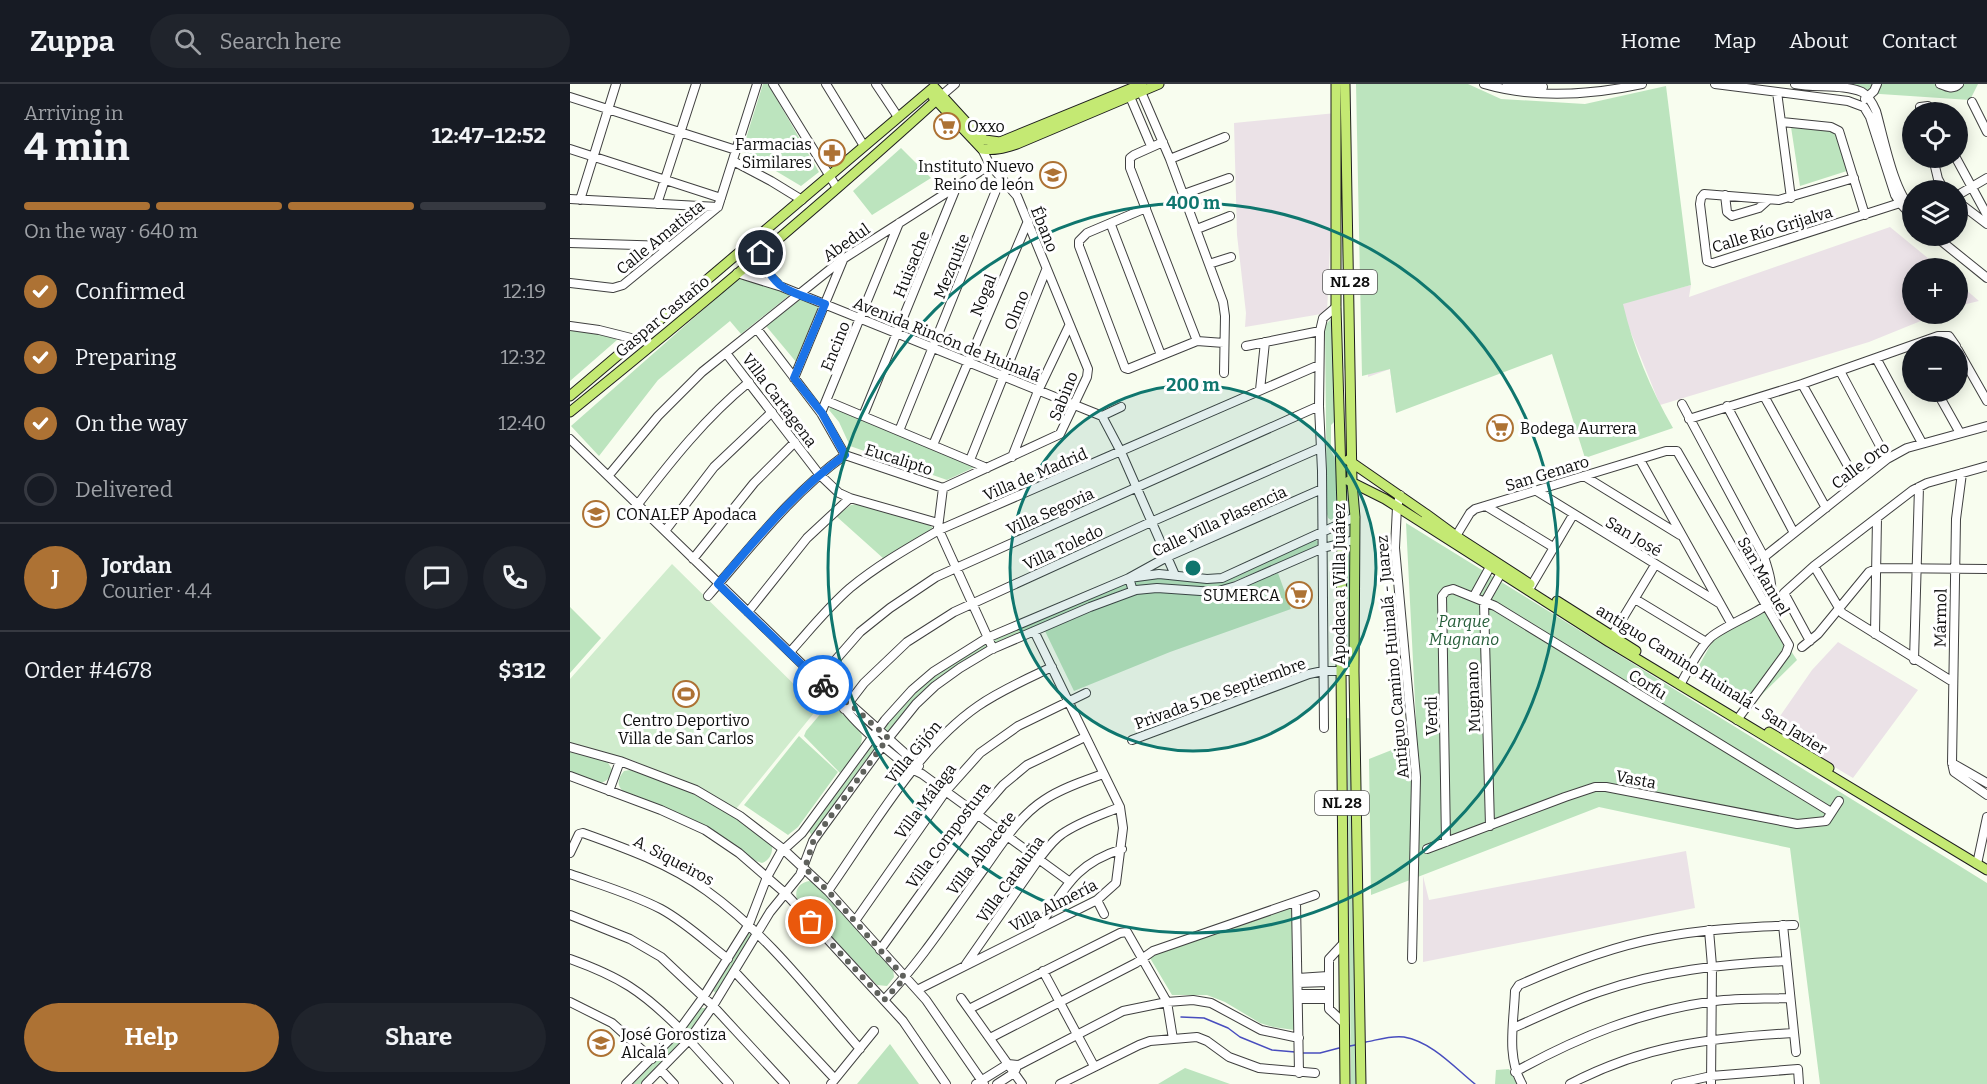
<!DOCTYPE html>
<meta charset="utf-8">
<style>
body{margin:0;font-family:Bitter,serif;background:#20242c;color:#f1f3f6;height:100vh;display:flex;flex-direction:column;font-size:22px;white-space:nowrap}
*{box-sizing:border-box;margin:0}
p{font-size:20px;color:#9ea1a6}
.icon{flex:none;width:33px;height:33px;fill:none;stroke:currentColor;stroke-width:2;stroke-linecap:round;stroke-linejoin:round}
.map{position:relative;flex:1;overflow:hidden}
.side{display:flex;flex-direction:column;background:#171b24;width:570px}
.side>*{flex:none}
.fabs{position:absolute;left:1332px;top:18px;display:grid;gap:12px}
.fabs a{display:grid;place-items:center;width:66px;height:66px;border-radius:50%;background:#171b24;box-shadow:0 3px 15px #0003;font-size:30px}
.pin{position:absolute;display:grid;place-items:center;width:51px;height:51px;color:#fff;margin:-26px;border:3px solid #fff;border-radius:50%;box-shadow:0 2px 6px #0007}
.courier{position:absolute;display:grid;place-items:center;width:60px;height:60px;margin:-30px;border:4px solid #1a73e8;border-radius:50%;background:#fff;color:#222;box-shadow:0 2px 8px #0007}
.headline em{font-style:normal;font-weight:700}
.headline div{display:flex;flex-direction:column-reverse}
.headline{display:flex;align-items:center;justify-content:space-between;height:102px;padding:0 24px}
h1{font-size:39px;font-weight:700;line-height:45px}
.bar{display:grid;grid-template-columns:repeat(4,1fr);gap:9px 6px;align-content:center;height:72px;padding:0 24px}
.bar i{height:8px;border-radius:4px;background:#363941}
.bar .active{background:#ad7234}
.bar p{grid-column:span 4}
.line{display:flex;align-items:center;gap:15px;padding:0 24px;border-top:2px solid #363941}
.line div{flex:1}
.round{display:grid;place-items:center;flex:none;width:63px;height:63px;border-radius:32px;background:#20242c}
ol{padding:0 24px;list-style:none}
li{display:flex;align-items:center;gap:18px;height:66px}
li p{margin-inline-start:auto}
li .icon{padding:6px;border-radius:50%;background:#ad7234;color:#fff;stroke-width:4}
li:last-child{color:#9ea1a6}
li i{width:33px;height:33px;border:3px solid #363941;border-radius:50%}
.cta{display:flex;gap:12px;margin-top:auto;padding:12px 24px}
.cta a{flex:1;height:69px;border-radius:36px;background:#ad7234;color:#fff;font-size:24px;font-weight:700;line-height:69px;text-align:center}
.cta a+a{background:#20242c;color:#f1f3f6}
header{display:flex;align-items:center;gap:36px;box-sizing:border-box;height:84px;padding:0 30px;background:#171b24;border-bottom:2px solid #363941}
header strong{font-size:28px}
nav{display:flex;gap:33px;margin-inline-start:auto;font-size:21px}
.search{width:420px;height:54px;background:#20242c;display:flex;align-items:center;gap:15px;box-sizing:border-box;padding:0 21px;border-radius:33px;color:#9ea1a6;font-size:22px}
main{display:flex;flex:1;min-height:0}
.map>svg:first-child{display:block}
.industrial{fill:#ebe2e7}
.green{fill:#bce4be}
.pitch{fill:#d0eccd}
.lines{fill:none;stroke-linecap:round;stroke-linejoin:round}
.stream{stroke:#484dbe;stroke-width:1.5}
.minor-casing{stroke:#404040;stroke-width:10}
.major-casing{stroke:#1e1e1e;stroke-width:11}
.minor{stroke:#fff;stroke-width:8}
.major{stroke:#c4e973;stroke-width:9}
.done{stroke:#5f615c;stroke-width:6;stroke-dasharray:0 10.8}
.route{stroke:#1a73e8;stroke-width:8}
.ring{fill:none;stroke:#0f766e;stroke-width:3}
.labels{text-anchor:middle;stroke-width:6;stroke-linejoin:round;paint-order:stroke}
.shield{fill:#fff;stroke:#565656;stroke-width:1.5}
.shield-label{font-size:15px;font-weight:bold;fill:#0d0d0d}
.poi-label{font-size:16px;fill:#0d0d0d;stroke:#fff;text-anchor:start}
.street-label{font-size:16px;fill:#0d0d0d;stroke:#fff}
.park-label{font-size:16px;font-style:italic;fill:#255d39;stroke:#fff}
.centre{fill:#0f766e;stroke:#fff;stroke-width:3}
.ring-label{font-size:18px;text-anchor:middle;font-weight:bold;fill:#0f766e;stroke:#fff;stroke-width:6;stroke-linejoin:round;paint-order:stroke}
</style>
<header>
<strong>Zuppa</strong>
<div class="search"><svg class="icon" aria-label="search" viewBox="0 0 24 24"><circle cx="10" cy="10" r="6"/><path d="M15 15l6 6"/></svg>Search here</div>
<nav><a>Home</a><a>Map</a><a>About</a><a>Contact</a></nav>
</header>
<main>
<section class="side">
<div class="headline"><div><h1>4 min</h1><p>Arriving in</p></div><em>12:47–12:52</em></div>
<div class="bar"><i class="active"></i><i class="active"></i><i class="active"></i><i></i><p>On the way · 640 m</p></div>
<ol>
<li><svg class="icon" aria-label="check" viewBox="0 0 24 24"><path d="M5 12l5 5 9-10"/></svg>Confirmed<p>12:19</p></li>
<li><svg class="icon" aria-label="check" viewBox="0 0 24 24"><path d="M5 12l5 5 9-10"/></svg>Preparing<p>12:32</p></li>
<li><svg class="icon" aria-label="check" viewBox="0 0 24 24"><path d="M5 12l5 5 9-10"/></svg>On the way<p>12:40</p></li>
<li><i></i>Delivered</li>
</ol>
<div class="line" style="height:108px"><b class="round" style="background:#ad7234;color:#fff">J</b><div><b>Jordan</b><p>Courier · 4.4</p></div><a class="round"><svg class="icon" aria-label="chat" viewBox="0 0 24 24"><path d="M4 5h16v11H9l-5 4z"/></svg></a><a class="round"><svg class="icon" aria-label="phone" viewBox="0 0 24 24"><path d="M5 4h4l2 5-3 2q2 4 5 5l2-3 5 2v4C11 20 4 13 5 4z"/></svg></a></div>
<div class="line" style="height:78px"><div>Order #4678</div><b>$312</b></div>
<div class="cta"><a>Help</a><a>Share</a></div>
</section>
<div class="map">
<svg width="1417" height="1000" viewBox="0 0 1417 1000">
<rect width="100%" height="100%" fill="#f8fdef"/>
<path class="industrial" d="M766,29L757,229L675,243L676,229L667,151L664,39Z
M1320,143L1370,184H1342V230H1368L1299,258L1090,321L1059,244L825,322L820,285L798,293L803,218L1053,219L1121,201L1119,213Z
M1388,199L1409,217L1388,222Z
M1268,558L1348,606L1283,694L1201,645L1242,586Z
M1116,767L1125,824L853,878V792L859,816Z"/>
<path class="green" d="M193,0H198L249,88L231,102L172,67Z
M786,0H898L931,15L1015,20L1096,2L1121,201L1053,220C1063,263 1081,306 1103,344L1015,374L982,270L826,329L820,285L792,292Z
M1269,0H1408L1400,16L1265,7Z
M770,2L772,14L777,296L774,283Z
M1221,43L1269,48L1280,86L1230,102Z
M331,64L361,94L302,131L283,107Z
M168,195L194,198L221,210L171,250L160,237L88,296L29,372L1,342Z
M231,215L251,223L227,279L196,242Z
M764,232L766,336L761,341V367L766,376V432L761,436L758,434L757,430L755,241Z
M0,246L40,252L47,256L0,297Z
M262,322L407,382L377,396L280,362L269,338L259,326Z
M290,420L359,441L363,444L362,447L314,475L266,432L281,421Z
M836,439L1417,799V1000H1250L1220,764L1029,723L801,811L799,675L847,656Z
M745,455L748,458L747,463L650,503L626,505L593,500L572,501L554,505L444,553L346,616L319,648L314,645C317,638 325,631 331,624C385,558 487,528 565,496C593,491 620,501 647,497Z
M777,468L779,471L781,518L780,569L778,568Z
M708,489L721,525L600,568L504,607L475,547L560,511L583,506L641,512L650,511Z
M0,523L31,554L0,589Z
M1195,528L1227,576L1176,626L1123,592L1145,553Z
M262,620L291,648C296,663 279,678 270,689L234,652L236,647L258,621Z
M777,634L783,635L788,1000H781Z
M229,652L268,688L228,743L218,751L174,721Z
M303,660L307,663L242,752L239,747Z
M0,668L37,677L43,687C34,709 16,695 0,689Z
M60,686L103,700L157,727L202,760C203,769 200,776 192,779L186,777L148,750L116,733L56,709C46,703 47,695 54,687Z
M239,797L244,798L323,884L324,893L317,902L307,901L228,817C223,807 229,799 239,797Z
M719,823L723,824L726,944L724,946L703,943L690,939L655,918L637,911H602L580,874L581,870Z
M179,849L183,852L146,909L143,907Z
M131,924H135V927L102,969L72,1000H63L115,945Z
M320,960L349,1000H287Z
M615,984L660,1000H588Z
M939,985L947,1000H925L926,986Z"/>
<path class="pitch" d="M102,480L248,624L166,725L148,714L62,676L0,659V595Z"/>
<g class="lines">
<path class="stream" d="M611,933L634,934L658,944L670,953L702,966L725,968
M796,958C807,956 822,951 834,953C862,958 884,983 905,1000
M780,962L785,961
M733,969H750L769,964"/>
<defs>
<path id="minor" d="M203,0L267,104
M256,0L294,62
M306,0L328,33
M914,0C965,15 1021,11 1072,0
M937,0L973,3
M1145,0L1278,17L1294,23L1300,33L1325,111L1330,119L1342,132
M1225,0C1245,4 1274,0 1292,8C1299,12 1303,20 1306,27C1313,51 1324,110 1342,124
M1370,0C1377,3 1383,6 1389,0
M569,3L600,75L653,218L655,232L654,289
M558,8L581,62
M1207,8L1221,114
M371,12L385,0
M0,13L166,66
M1295,15L1304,7L1307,0
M1402,18L1417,48
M1351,28L1350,23L1358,22L1363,28
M1212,38L1261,43L1269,47L1295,131
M593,58L564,71L560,74V84L627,257
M0,65L151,114
M1363,74L1368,95L1374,106
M1386,74L1417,131
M600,75L655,53
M163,77L201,97L232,116
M1284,94L1209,116L1134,110L1131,114L1130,120L1137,177L1143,179L1330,119
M614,110L659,94
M1155,111L1157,128L1162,132L1189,124L1198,116
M1388,111L1417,94
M0,115L148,123
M10,116L46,0
M1388,118L1417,140
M87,120L126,0
M576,124L517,149L509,157V162L555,284L558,285L627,257L654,259
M541,141L591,271
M627,145L660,132
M1365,152L1417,194
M0,159L100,162
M191,169L199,191L208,200
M639,180L661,173
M167,189L212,203L532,332
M0,199L43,204L53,201L148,123L187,0
M0,242L29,246L65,255
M187,245L251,329L275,371L373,404L490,350L517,293L518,285L447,112L420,81L412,65
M750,247L749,322L752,387L754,644
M676,262L750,247L753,234L766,223
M1388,266L1417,317
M156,269L249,390L269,409L280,414L368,439
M1306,274L1352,359
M1270,287L1317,375
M224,294L273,176
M1232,300L1287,398
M690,306L695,258
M1367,308L1390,349
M1194,312L1256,424
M257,317L417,384
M1157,322L1224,449
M251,329L329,139
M293,332L386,104
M532,332L551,368L605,491
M532,332L551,323
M1119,335L1232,300L1368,252H1379L1386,262
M329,347L431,94
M0,355L270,617C279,635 334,683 352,690L500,798
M363,361L458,137
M442,373L468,307L499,242
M400,376L476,186
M1070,376L1161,539
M1392,389L1386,435L1382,679L1384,688L1417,711
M39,391L88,332L132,288L273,175L420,81
M1014,392L1110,451
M373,404L368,444L423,565
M965,406L1149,519
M830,411L827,423L825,464L846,693L842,875
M68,420C102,376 135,334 179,298
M916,422L983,463
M95,447L144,383L202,328
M883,457L900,429L905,425L1096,367H1107L1219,561L1216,569L1167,636
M1194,473L1317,375L1337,364L1417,342
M123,475L184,399L225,358
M1244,482L1272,529L1383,598
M960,504L1003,431
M563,507L559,494L597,473L752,405
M138,512C182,462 221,410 275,371
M904,512L920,483
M1065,515L1136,558
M178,528L237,454L280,414
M1305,550L1307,434
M1039,557L1085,481
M1240,557L1214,509L1244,482L1343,406L1357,399L1417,382
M1232,563L1248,550L1299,488L1308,484L1417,485
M220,568C239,547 258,523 280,504C308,481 338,464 369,446L749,281
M1344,576L1349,403
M248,596L290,548L320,524L366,493L749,322
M1110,601C1118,587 1129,564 1140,554C1151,543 1195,526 1199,518C1205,505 1198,485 1194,473L1112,320
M274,618L279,619L349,682
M274,625L294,599L337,558L384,528L581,438L750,364
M562,656L739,590L753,587H784
M0,663L50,677L126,706L170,732L213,765L258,807L356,916L414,1000
M1382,679L1417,699
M0,692L91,726L135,746L169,769L215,809L333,937L376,1000
M39,707L50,677
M920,742L914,519L931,489
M876,758L872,512L876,507L883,505L925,522L1261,728
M857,765L995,713L1025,703H1036L1227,740L1256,737L1269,717
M0,769L9,750L13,749C55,764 100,780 137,807C197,850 242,910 290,965
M1407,780L1417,733
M0,790C31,801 62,810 91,825C115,838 136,858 158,875
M258,807C301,746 347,664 408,622C431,606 457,595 482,583
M527,816L534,830
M726,818L729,989
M0,831L60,855L91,873L143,922L215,1000
M285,837L376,707L410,669L448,642L516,609
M1213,841L1226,968
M468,844C495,805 504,780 552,765
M1139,846L1142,882L1141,1000
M772,861L759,875V925L774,939
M310,866L407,731L433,701L457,681L515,653
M0,875C50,893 72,907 110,945
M396,880L469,775C476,766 483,756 492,750C509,738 531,731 550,723
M473,887L524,982
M165,888L265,995
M728,894L758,892
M728,899L758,898
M347,906L527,816L546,799L553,744L550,723L464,547
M728,910H758
M391,914L452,1000
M728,915H758
M314,916C352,876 382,829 414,785C431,761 449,732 474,716C492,704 514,697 533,690
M0,918L42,939L82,975
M399,925L550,849L557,848L597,918L603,955
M943,944C971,932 999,918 1029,908C1089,887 1152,880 1216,877
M420,954L566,879L583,867L745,811
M119,956L159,1000
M91,986L104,1000
M945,988C1008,953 1072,927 1145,917C1169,914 1194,915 1219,914
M56,1000L110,945L134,912L179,840L197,793L211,768L232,749L315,636L342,606L363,588L417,554L559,494L589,490L637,495L652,494L785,433
M76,1000L119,956L143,922L200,828L230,791L243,757L253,743L313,661L346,620L365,602L390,584L420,566L520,523L566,506L587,504L645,508L666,502L753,464L784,456
M261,1000L304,947
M406,1000L438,980L449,981L553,927L597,918L623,916L641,919L691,946L729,954
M427,1000L444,989L446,985
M490,1000L569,961L580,957L627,953L637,957L659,973L689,984L745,989
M952,1000C936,972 944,938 945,907L949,901C994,881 1040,863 1088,854C1132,845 1179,843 1224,841
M1000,1000C1075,961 1139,954 1223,949
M1106,1000L1141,992L1228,985L1229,1000"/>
<path id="major" d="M766,0V223L772,425L771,586L775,1000
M775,0L782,398L785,433L784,587L791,1000
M363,13L412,65C425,67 434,64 447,60L589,0
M0,312L364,3L407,50L415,56L430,58L572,0
M0,328C126,226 251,121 371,12
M778,376L856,430L857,436
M779,397L815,415L1039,558L1417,786
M856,430L886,452L960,500
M987,517L1066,567
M1199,648L1259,684"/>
</defs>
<use href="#minor" class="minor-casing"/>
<use href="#major" class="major-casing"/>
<use href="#minor" class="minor"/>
<use href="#major" class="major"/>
</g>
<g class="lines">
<path class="done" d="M241,838L314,916L335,894L258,807L235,784L243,758L253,743L318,654L279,619L270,617L253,601"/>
<path class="route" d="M191,169C202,207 221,207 255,220L224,294L252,329L275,371C225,407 188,453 148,500L253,601"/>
</g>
<circle cx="623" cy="484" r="183" fill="#0f766e" fill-opacity=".12"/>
<g class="ring">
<circle cx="623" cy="484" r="183"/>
<circle cx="623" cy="484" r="365"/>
</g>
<defs>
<symbol id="supermarket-ring" viewBox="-11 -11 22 22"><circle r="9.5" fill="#fff" stroke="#ad7234" stroke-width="1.5"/><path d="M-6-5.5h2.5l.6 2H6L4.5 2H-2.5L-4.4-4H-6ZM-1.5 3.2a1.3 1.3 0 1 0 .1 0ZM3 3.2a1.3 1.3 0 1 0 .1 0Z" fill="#ad7234"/></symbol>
<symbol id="pharmacy-ring" viewBox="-11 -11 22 22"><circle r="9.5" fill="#fff" stroke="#ad7234" stroke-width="1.5"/><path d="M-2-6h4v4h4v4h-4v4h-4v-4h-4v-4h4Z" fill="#ad7234"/></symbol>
<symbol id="school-ring" viewBox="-11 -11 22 22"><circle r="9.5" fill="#fff" stroke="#ad7234" stroke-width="1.5"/><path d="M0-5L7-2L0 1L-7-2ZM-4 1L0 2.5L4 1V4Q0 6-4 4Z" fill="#ad7234"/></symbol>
<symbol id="stadium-ring" viewBox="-11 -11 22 22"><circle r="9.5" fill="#fff" stroke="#ad7234" stroke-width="1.5"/><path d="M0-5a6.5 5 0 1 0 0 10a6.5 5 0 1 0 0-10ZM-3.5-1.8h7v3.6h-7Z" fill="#ad7234"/></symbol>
</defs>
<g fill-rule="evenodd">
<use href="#supermarket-ring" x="362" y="27" width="30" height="30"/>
<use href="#pharmacy-ring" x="247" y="54" width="30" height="30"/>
<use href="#school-ring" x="468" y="76" width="30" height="30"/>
<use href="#supermarket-ring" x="915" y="329" width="30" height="30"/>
<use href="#school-ring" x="11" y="415" width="30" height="30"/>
<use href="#supermarket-ring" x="714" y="496" width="30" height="30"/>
<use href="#stadium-ring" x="101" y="595" width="30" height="30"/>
<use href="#school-ring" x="16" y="944" width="30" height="30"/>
</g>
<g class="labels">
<g class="shield">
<rect x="753" y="186" width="54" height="24" rx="4.5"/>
<rect x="745" y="707" width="54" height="24" rx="4.5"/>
</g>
<g class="shield-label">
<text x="780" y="203">NL 28</text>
<text x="772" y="724">NL 28</text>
</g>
<g class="poi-label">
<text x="397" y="48">Oxxo</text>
<text x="242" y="66" text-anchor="end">Farmacias<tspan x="242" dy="18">Similares</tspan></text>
<text x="464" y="88" text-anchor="end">Instituto Nuevo<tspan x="464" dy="18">Reino de león</tspan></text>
<text x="950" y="350">Bodega Aurrera</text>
<text x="46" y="436">CONALEP Apodaca</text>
<text x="710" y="517" text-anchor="end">SUMERCA</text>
<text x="116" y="642" text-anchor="middle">Centro Deportivo<tspan x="116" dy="18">Villa de San Carlos</tspan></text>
<text x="51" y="956">José Gorostiza<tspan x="51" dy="18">Alcalá</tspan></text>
</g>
<g class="street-label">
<text transform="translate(475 145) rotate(68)" y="6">Ébano</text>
<text transform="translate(1202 145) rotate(-17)" y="6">Calle Río Grijalva</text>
<text transform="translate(90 153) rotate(-39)" y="6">Calle Amatista</text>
<text transform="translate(276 158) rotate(-35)" y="6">Abedul</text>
<text transform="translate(341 180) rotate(-68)" y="6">Huisache</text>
<text transform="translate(381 182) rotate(-68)" y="6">Mezquite</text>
<text transform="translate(413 211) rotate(-68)" y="6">Nogal</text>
<text transform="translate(446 226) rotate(-68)" y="6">Olmo</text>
<text transform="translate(92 232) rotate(-40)" y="6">Gaspar Castaño</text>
<text transform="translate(377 255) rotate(22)" y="6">Avenida Rincón de Huinalá</text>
<text transform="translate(265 262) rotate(-68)" y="6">Encino</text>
<text transform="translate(493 312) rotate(-68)" y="6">Sabino</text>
<text transform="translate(210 316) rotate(53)" y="6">Villa Cartagena</text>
<text transform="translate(329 375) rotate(18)" y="6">Eucalipto</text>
<text transform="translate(1290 381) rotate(-37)" y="6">Calle Oro</text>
<text transform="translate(977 389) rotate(-17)" y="6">San Genaro</text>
<text transform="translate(465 390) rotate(-23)" y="6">Villa de Madrid</text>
<text transform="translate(480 427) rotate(-24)" y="6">Villa Segovia</text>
<text transform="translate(649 437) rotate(-25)" y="6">Calle Villa Plasencia</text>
<text transform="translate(1064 452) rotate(31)" y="6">San José</text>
<text transform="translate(493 463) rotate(-25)" y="6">Villa Toledo</text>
<text transform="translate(1194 492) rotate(60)" y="6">San Manuel</text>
<text transform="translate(769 500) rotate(-90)" y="6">Apodaca a Villa Juárez</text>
<text transform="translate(1370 534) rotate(-89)" y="6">Mármol</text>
<text transform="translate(822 573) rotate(-95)" y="6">Antiguo Camino Huinalá - Juarez</text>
<text transform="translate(1142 595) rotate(32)" y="6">antiguo Camino Huinalá - San Javier</text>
<text transform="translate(1078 600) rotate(32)" y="6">Corfu</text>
<text transform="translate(650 609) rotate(-20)" y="6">Privada 5 De Septiembre</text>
<text transform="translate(903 613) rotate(-92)" y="6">Mugnano</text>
<text transform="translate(861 632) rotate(-91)" y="6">Verdi</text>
<text transform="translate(343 668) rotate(-50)" y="6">Villa Gijón</text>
<text transform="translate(1066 695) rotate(11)" y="6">Vasta</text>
<text transform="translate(355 717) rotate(-53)" y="6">Villa Málaga</text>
<text transform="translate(378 751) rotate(-53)" y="6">Villa Compostura</text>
<text transform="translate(411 769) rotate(-52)" y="6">Villa Albacete</text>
<text transform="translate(104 776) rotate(28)" y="6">A. Siqueiros</text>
<text transform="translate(440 795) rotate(-54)" y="6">Villa Cataluña</text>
<text transform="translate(483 821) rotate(-27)" y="6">Villa Almería</text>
</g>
<g class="park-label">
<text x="894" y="543">Parque<tspan x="894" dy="18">Mugnano</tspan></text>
</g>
</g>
<circle cx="623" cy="484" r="9" class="centre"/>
<g class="ring-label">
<text x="623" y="125">400 m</text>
<text x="623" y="307">200 m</text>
</g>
</svg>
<div class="fabs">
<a><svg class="icon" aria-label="locate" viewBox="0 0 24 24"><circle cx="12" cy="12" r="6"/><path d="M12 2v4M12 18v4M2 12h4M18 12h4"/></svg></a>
<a><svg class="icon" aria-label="layers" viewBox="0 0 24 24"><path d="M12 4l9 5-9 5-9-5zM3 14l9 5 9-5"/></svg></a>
<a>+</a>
<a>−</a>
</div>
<div class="pin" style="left:241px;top:838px;background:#ea580c"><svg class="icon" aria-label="bag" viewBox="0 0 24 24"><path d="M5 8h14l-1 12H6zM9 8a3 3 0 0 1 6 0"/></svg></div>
<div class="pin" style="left:191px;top:169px;background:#1f2937"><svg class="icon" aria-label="home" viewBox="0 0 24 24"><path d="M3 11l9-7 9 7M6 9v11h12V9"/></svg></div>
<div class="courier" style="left:253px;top:601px"><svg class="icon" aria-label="bike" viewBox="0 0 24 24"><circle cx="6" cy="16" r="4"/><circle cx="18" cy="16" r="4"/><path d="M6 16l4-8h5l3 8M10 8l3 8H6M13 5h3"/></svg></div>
</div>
</main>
